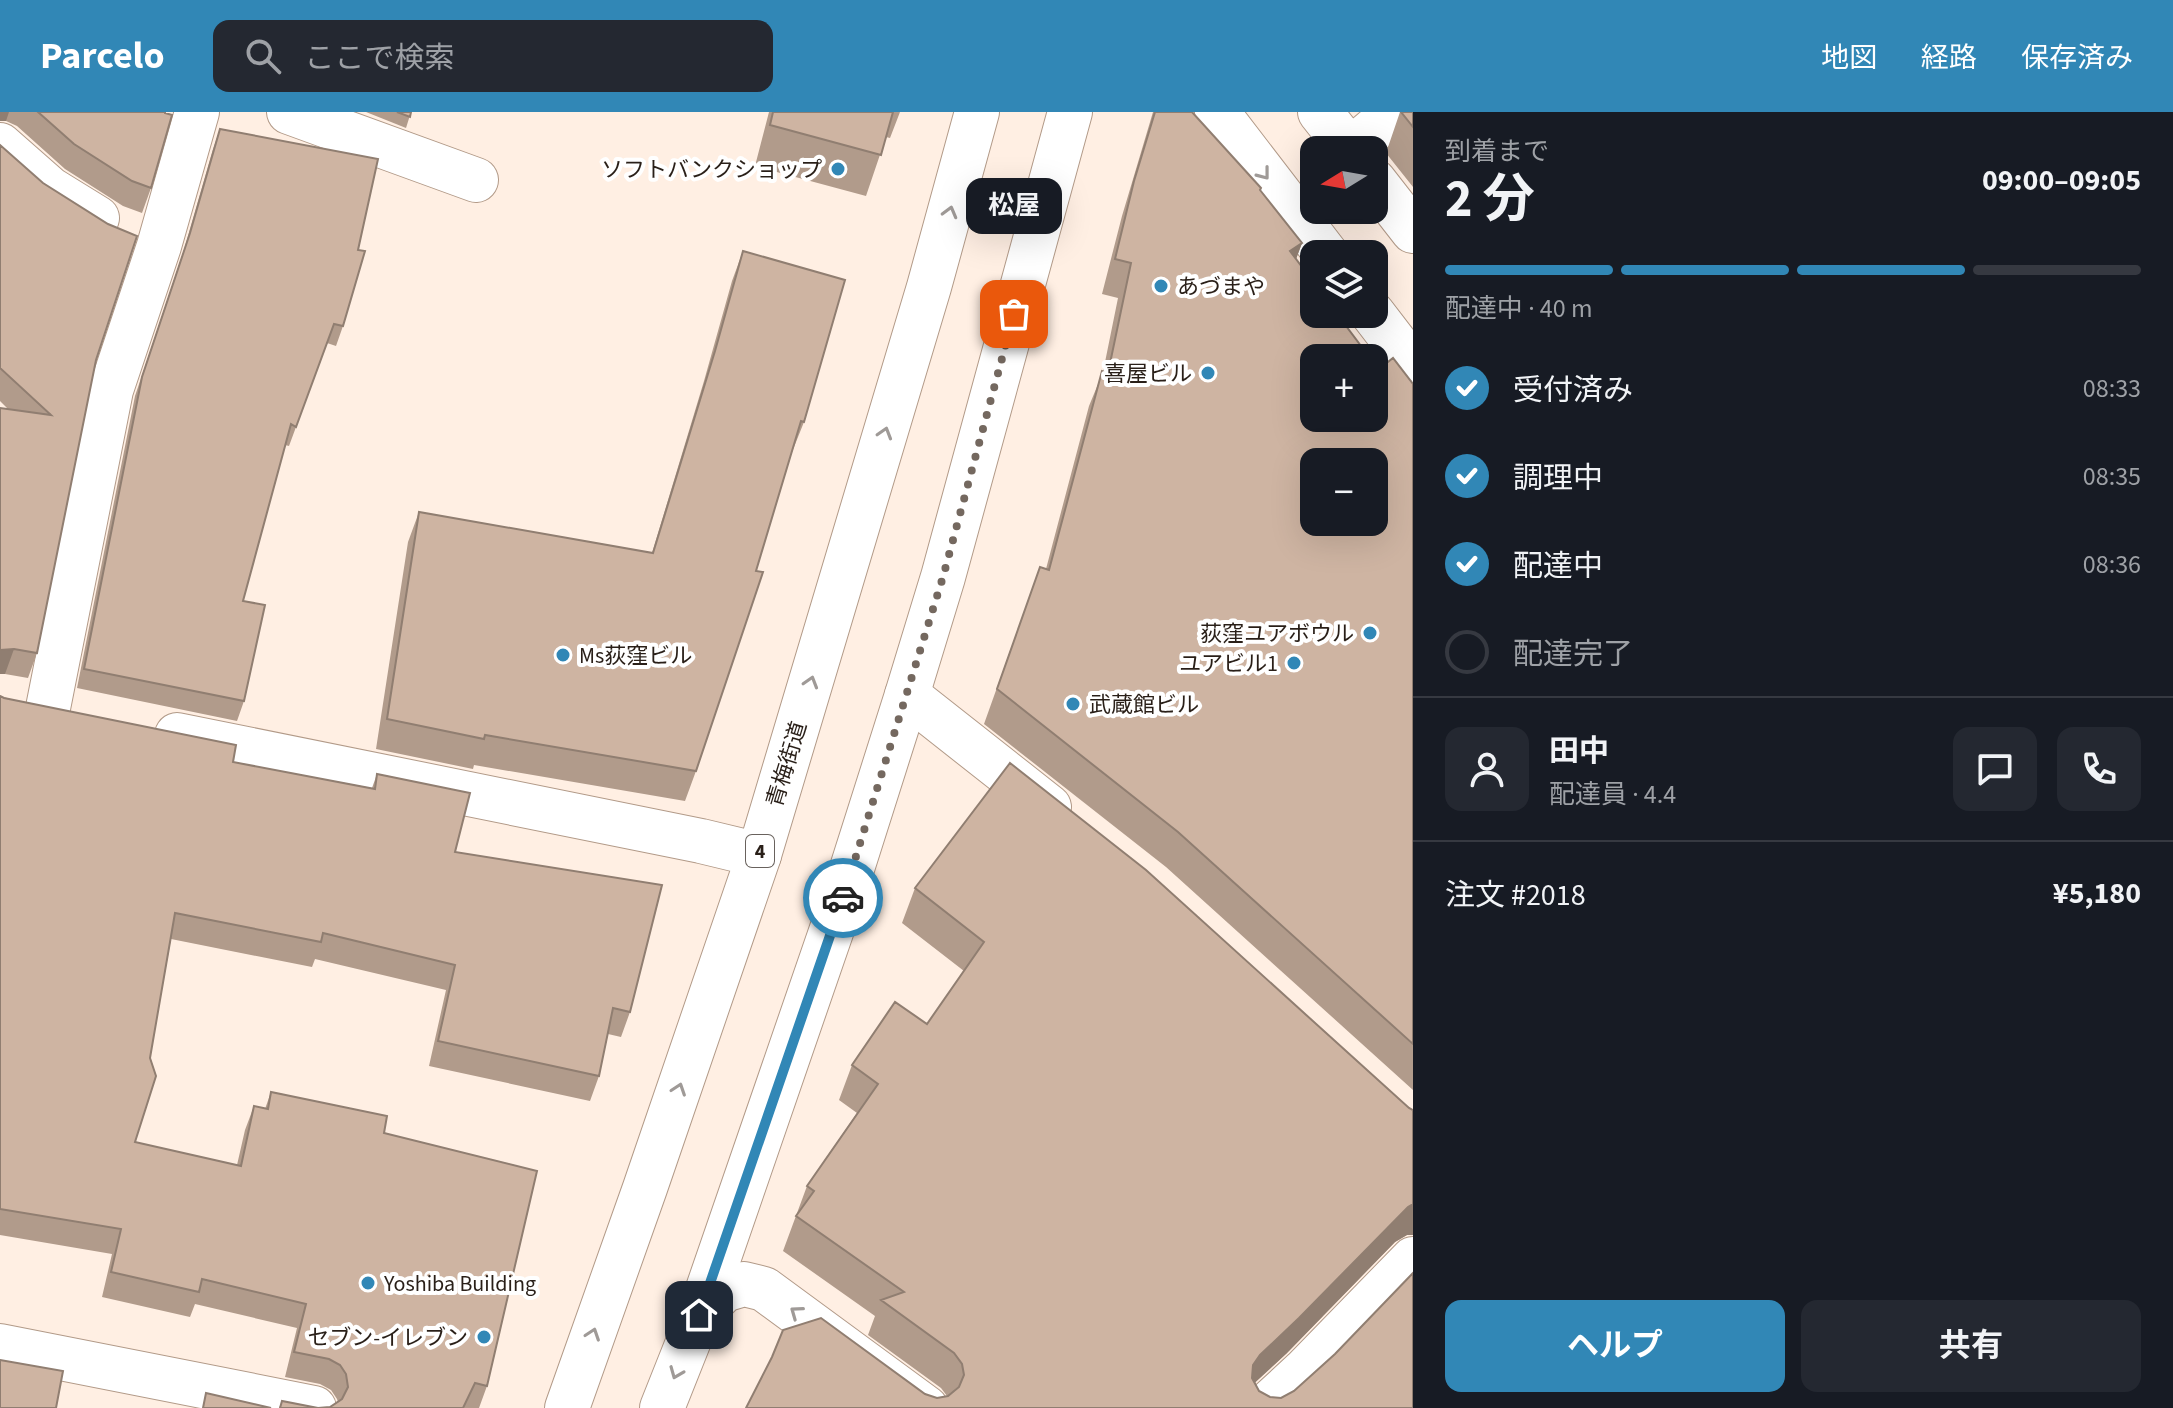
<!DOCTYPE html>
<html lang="ja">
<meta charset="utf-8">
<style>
body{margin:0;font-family:"Source Sans 3","Noto Sans JP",sans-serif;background:#242831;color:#f1f3f6;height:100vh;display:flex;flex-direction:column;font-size:30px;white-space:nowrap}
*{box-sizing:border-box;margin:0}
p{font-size:26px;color:#9ea1a6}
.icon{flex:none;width:44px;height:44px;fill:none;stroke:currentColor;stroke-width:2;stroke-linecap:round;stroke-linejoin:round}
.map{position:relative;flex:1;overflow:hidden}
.panel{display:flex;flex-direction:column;background:#171b24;width:760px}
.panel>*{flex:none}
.needle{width:52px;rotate:259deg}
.controls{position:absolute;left:1300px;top:24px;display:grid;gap:16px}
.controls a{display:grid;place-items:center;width:88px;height:88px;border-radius:16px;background:#171b24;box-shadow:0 8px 32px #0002;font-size:40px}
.pin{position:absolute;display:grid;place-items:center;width:68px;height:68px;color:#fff;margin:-34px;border-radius:16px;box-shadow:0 4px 12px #0006}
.courier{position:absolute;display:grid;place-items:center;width:80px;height:80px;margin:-40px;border:6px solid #3187b6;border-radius:50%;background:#fff;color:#222;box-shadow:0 2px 10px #0007}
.bubble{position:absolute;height:56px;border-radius:16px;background:#171b24;box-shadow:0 8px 32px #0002;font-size:26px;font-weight:700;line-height:56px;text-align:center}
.summary em{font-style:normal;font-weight:700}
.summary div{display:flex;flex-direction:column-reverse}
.summary{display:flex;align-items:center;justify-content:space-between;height:136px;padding:0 32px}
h1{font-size:52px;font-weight:700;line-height:60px}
.bar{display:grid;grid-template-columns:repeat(4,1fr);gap:12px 8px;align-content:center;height:96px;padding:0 32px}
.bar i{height:10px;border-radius:6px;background:#363941}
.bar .selected{background:#3187b6}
.bar p{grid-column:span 4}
.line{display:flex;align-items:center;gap:20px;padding:0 32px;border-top:2px solid #363941}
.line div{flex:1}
.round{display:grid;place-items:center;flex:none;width:84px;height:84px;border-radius:16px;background:#242831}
ol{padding:0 32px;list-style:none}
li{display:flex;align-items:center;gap:24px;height:88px}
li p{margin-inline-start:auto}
li .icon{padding:8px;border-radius:50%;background:#3187b6;color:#fff;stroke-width:4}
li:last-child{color:#9ea1a6}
li i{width:44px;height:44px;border:4px solid #363941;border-radius:50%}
.primary-button{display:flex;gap:16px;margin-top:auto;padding:16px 32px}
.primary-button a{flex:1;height:92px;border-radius:16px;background:#3187b6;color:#fff;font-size:32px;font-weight:700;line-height:92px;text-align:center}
.primary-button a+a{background:#242831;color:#f1f3f6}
header{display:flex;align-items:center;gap:48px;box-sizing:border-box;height:112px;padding:0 40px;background:#3187b6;color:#fff}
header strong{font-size:38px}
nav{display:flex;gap:44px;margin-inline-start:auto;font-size:28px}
.search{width:560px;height:72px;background:#242831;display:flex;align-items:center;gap:20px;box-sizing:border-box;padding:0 28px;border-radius:16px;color:#9ea1a6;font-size:30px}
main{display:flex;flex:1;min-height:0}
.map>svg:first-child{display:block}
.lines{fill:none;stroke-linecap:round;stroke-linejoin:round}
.minor-casing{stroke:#b29a88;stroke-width:46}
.major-casing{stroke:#b29a88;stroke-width:46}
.minor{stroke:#fff;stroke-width:44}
.major{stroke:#fff;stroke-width:44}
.wall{fill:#b19b8b}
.shaded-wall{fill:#907e71}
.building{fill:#ceb4a2;stroke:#907e71;stroke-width:2;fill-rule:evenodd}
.oneway{stroke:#9f9a97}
.done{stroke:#74685f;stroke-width:8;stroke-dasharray:0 14.4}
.route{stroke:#3187b6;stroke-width:10}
.poi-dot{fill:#3187b6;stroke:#fff;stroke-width:3}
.labels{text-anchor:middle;stroke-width:8;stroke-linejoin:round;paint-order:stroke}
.shield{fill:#fff;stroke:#69625d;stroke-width:2}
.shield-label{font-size:20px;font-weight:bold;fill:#291f18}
.poi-label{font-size:22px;fill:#291f18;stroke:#fff;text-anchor:end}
.street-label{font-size:22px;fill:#291f18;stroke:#fff}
</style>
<header>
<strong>Parcelo</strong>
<div class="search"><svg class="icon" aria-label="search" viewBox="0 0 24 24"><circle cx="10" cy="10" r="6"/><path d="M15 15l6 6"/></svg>ここで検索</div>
<nav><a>地図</a><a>経路</a><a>保存済み</a></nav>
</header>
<main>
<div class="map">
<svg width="1413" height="1296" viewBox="0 0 1413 1296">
<rect width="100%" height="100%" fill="#ffefe3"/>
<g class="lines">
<defs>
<path id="minor" d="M289,0L476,68
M1217,0L1326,142
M1320,0L1350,38
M0,33L50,77L97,106
M1350,38L1395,0
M1374,69L1413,119
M1373,202L1413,254
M907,583L1049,695
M48,596L111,278L159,134L197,0
M177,623L701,729L759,743
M699,1203L724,1178L744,1172L764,1177L926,1296
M0,1234L314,1296
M1264,1296L1304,1259L1413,1147"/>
<path id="major" d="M567,1296L645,1076L759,743L929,175L977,0
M662,1296L699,1203L841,791L907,583L943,465L1070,0"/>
</defs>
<use href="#minor" class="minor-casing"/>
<use href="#major" class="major-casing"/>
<use href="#minor" class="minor"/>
<use href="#major" class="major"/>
</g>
<path class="wall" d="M0,0H165L151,76L142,101L123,94L65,57L17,14L6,9Z
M366,0H411L406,16Z
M769,0H900L890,26L886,25L866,84L755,54Z
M1153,0H1192L1260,79L1302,131L1296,147L1379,257L1413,272V978L1166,755L984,612L1040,455L1046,457L1089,294L1103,260L1118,186L1102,182L1122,104Z
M1400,0H1413V75L1386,41Z
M220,17L358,138L343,214L336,234L327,231L289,334L285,333L243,489L244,589L237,609L77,576L135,284L183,141L213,37Z
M0,33L96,248L37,541L28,566L5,562H0V296L8,297L0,289Z
M743,139L804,310L792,340L696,659L685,689L474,653L473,657L376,637L408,430L419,400L652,441L704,269L732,169Z
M0,584L233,650L372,676L377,662L455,740L630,900L621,925L608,922L599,964L590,989L429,954L446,878L315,847L312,855L171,827L135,1030L237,1053L245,1018L254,994L265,997L271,980L384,1021L487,1274L479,1296H279L282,1289L318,1296L330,1295L338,1290L337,1287L331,1278L320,1272L285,1265L297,1216L195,1192L190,1205L102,1185L112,1142L0,1123Z
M915,776L1413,998V1123H1407L1395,1130L1287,1241L1255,1270L1259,1279L1270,1285L1413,1296H746L925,1282L937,1286L947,1284L941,1276L868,1223L875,1204L783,1139L807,1074L857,1001L839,988L852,953L927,912L964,859L902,811Z"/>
<path class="shaded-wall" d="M0,0H9L6,9H0Z
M1302,131L1289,166L1290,139Z
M14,537L5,562H0V538Z
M1413,1092V1123H1407L1395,1130L1287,1241L1247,1278L1253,1253L1260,1243L1408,1095Z"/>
<path class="building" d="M38,0H165V1L172,3L151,76L132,69L74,32Z
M397,0H411L410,5Z
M773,0H893L881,43L770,13Z
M1155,0H1192L1261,76L1260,78L1302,131L1290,139L1314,171V202H1337L1370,246H1314V306H1374V251L1379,257L1393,246L1413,272V932L1178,720L997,577L1040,455L1049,458L1102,259L1108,261L1131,151L1115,147L1134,69ZM1314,350H1374V410H1314Z
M1401,0H1413V15Z
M220,17L378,47L358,138L365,139L343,214L334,212L296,315L291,312L243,489L265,493L244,589L84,557L142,265L190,121Z
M0,33L43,71L108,112L137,124L96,248L37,541L14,537L0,538V296L51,303L0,256Z
M743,139L845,168L804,310L801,309L756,459L763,460L696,659L485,623L484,627L387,607L419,400L653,441L715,239Z
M0,584L4,586L236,633L233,650L375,677L377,662L470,681L455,740L662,773L630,900L613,896L599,964L438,929L455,853L323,821L321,830L175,801L150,946L156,964L135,1030L241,1054L254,994L268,997L271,980L387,1004L384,1021L537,1059L487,1274L475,1271L463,1296H280L282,1289L318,1296L330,1295L342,1287L348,1275L346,1262L340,1253L329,1247L294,1240L306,1192L202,1167L199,1180L111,1160L121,1117L0,1097Z
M1010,651L1146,758L1409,996L1413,998V1092L1408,1095L1299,1206L1260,1243L1253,1253L1252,1266L1259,1279L1270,1285L1281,1286L1294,1279L1335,1242L1413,1161V1296H746L772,1245L783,1218L821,1206L925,1282L937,1286L948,1284L959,1275L964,1263L962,1252L954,1241L881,1188L904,1180L796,1104L814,1079L807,1074L878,972L852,953L895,890L927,912L984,830L915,776Z
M0,1248L63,1259L56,1296H0Z
M206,1281L271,1296H203Z"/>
<defs><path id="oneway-chevron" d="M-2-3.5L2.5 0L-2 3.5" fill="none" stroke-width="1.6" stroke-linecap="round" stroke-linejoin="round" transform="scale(2)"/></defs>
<g class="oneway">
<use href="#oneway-chevron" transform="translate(1264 62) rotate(52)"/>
<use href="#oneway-chevron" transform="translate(950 100) rotate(-75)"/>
<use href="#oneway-chevron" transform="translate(885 321) rotate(-73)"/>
<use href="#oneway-chevron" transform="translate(811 570) rotate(-73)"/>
<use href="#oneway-chevron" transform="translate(679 977) rotate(-71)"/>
<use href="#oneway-chevron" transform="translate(796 1200) rotate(-144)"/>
<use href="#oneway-chevron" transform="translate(593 1222) rotate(-71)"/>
<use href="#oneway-chevron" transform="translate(676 1261) rotate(112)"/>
</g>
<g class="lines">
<path class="done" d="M843,786L943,465L1014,202"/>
<path class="route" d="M699,1203L843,786"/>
</g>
<g class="poi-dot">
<circle cx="838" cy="57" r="8"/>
<circle cx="1161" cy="174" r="8"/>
<circle cx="1208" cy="261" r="8"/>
<circle cx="1370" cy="521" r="8"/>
<circle cx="563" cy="543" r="8"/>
<circle cx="1294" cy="551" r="8"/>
<circle cx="1073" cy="592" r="8"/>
<circle cx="368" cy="1171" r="8"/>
<circle cx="484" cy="1225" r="8"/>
</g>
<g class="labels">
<rect class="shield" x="746" y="723" width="28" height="32" rx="6"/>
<g class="shield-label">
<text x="760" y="746">4</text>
</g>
<g class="poi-label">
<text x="822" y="65">ソフトバンクショップ</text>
<text x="1177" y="182" text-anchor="start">あづまや</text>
<text x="1192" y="269">喜屋ビル</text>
<text x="1354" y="529">荻窪ユアボウル</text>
<text x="579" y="551" text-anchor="start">Ms荻窪ビル</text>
<text x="1278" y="559">ユアビル1</text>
<text x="1089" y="600" text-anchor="start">武蔵館ビル</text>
<text x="384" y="1179" text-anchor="start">Yoshiba Building</text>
<text x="468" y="1233">セブン-イレブン</text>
</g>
<g class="street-label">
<text transform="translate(786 652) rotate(-73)" y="8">青梅街道</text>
</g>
</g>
</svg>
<div class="controls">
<a><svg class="needle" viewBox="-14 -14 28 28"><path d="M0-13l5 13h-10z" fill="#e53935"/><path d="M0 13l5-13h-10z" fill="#9ea1a6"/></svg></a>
<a><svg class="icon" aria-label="layers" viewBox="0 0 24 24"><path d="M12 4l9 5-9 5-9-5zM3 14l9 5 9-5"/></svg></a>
<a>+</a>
<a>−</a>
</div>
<div class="pin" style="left:1014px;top:202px;background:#ea580c"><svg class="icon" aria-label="bag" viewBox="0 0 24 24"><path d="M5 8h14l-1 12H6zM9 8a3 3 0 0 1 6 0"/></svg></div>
<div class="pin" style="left:699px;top:1203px;background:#1f2937"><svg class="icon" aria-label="home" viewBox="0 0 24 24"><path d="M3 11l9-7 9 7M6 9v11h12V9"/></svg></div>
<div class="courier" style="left:843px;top:786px"><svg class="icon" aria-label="car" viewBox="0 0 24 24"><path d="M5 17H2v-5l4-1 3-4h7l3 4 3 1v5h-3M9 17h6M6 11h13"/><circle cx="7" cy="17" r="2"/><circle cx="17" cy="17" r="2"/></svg></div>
<div class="bubble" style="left:966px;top:66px;width:96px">松屋</div>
</div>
<section class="panel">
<div class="summary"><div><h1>2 分</h1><p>到着まで</p></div><em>09:00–09:05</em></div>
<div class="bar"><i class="selected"></i><i class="selected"></i><i class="selected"></i><i></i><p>配達中 · 40 m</p></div>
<ol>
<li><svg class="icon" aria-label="check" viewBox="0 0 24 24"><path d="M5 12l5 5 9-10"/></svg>受付済み<p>08:33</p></li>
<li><svg class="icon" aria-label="check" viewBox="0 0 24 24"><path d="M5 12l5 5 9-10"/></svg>調理中<p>08:35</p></li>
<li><svg class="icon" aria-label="check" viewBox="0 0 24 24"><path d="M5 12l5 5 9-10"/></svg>配達中<p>08:36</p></li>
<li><i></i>配達完了</li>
</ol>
<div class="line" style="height:144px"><a class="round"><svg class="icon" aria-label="person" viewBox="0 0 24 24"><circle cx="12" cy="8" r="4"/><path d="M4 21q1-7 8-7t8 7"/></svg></a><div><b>田中</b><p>配達員 · 4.4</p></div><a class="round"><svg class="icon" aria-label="chat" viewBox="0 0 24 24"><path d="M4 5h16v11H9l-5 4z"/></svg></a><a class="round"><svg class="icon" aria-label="phone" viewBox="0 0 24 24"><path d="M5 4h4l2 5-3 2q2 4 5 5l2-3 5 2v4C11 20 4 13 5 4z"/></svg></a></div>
<div class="line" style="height:104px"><div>注文 #2018</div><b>¥5,180</b></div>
<div class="primary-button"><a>ヘルプ</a><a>共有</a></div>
</section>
</main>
